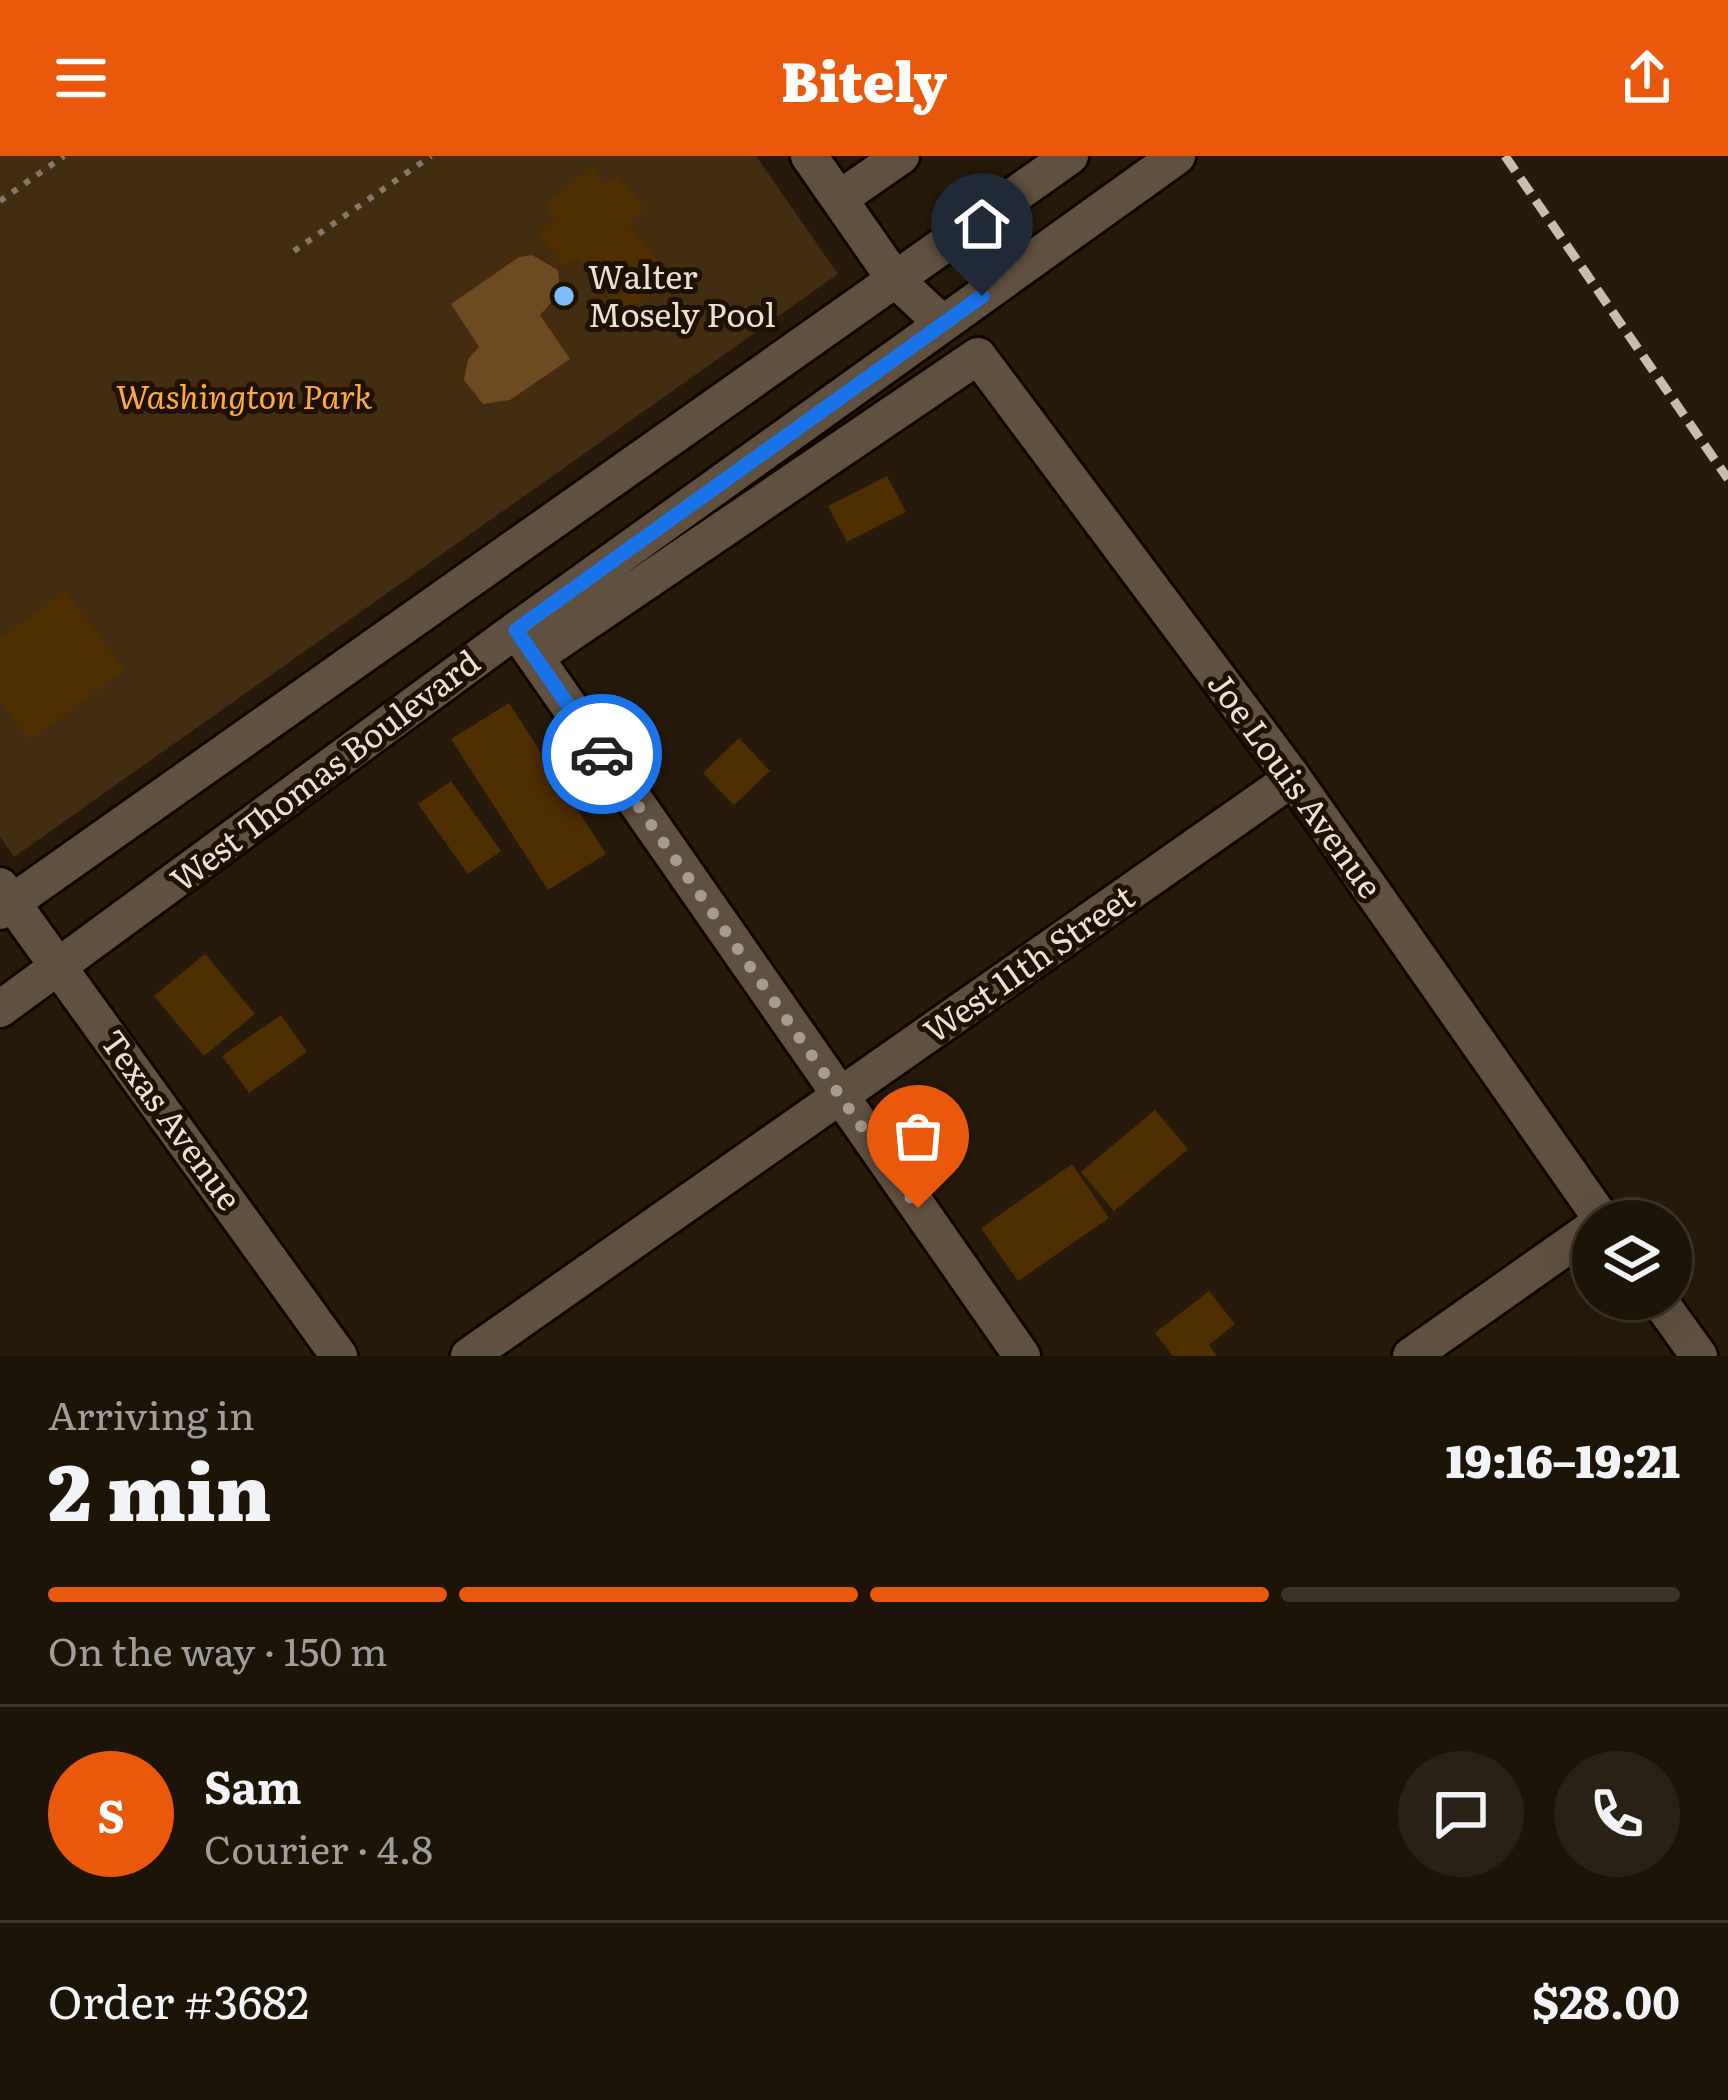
<!DOCTYPE html>
<meta charset="utf-8">
<style>
body{margin:0;font-family:Literata,serif;background:#2a2116;color:#f1f3f6;height:100vh;display:flex;flex-direction:column;font-size:45px;white-space:nowrap}
*{box-sizing:border-box;margin:0}
p{font-size:39px;color:#a09e9c}
.icon{flex:none;width:66px;height:66px;fill:none;stroke:currentColor;stroke-width:2;stroke-linecap:round;stroke-linejoin:round}
.map{position:relative;height:1200px;overflow:hidden}
.details{display:flex;flex-direction:column;background:#1d1408;flex:1}
.details>*{flex:none}
.buttons{position:absolute;left:1572px;top:1044px;display:grid;gap:24px}
.buttons a{display:grid;place-items:center;width:120px;height:120px;border-radius:50%;background:#1d1408;box-shadow:0 12px 48px #0002,0 0 0 3px #3b3329;font-size:60px}
.pin{position:absolute;display:grid;place-items:center;width:102px;height:102px;color:#fff;margin:-123px -51px;border-radius:50% 50% 50% 0;rotate:-45deg;box-shadow:0 0 12px #0007}
.pin .icon{rotate:45deg}
.courier{position:absolute;display:grid;place-items:center;width:120px;height:120px;margin:-60px;border:9px solid #1a73e8;border-radius:50%;background:#fff;color:#222;box-shadow:0 3px 15px #0007}
.summary em{font-style:normal;font-weight:800}
.summary div{display:flex;flex-direction:column-reverse}
.summary{display:flex;align-items:center;justify-content:space-between;height:204px;padding:0 48px}
h1{font-size:78px;font-weight:800;line-height:90px}
.bar{display:grid;grid-template-columns:repeat(4,1fr);gap:18px 12px;align-content:center;height:144px;padding:0 48px}
.bar i{height:15px;border-radius:9px;background:#3b3329}
.bar .selected{background:#ea580c}
.bar p{grid-column:span 4}
.line{display:flex;align-items:center;gap:30px;padding:0 48px;border-top:3px solid #3b3329}
.line div{flex:1}
.round{display:grid;place-items:center;flex:none;width:126px;height:126px;border-radius:63px;background:#2a2116}
header{display:flex;justify-content:space-between;align-items:center;height:156px;padding:0 48px;background:#ea580c;color:#fff;font-size:54px;font-weight:800}
.map>svg:first-child{display:block}
.green{fill:#432c0f}
.water{fill:#6d4a20}
.building{fill:#4f2e00}
.lines{fill:none;stroke-linecap:round;stroke-linejoin:round}
.minor-casing{stroke:#100500;stroke-width:42}
.path{stroke:#83786b;stroke-width:6;stroke-dasharray:6 9;stroke-linecap:butt}
.minor{stroke:#60503f;stroke-width:36}
.rail{stroke:#c8bdb2;stroke-width:9;stroke-dasharray:18 9;stroke-linecap:butt}
.done{stroke:#a69b8f;stroke-width:12;stroke-dasharray:0 21.6}
.route{stroke:#1a73e8;stroke-width:15}
.poi-dot{fill:#7fbdfa;stroke:#1e1003;stroke-width:4.5}
.labels{text-anchor:middle;stroke-width:10;stroke-linejoin:round;paint-order:stroke}
.poi-label{font-size:33px;fill:#eae0d6;stroke:#1e1003;text-anchor:start}
.park-label{font-size:33px;font-style:italic;fill:#ffaa3c;stroke:#1e1003}
.street-label{font-size:33px;fill:#eae0d6;stroke:#1e1003}
</style>
<header><svg class="icon" aria-label="menu" viewBox="0 0 24 24"><path d="M4 6h16M4 12h16M4 18h16"/></svg>Bitely<svg class="icon" aria-label="share" viewBox="0 0 24 24"><path d="M12 15V3M7 8l5-5 5 5M5 13v7h14v-7"/></svg></header>
<div class="map">
<svg width="1728" height="1200" viewBox="0 0 1728 1200">
<rect width="100%" height="100%" fill="#271a0a"/>
<path class="green" d="M0,0H756L838,118L14,701L0,681Z"/>
<path class="water" d="M532,99L558,114L560,137L540,159L570,203L510,244L483,248L464,224L468,203L479,191L451,148L519,101Z"/>
<path class="building" d="M591,11L606,29L618,19L646,53L628,68L671,120L625,158L578,101L565,111L537,78L555,63L544,50Z
M887,320L906,356L847,386L828,350Z
M65,434L125,514L30,585L0,546V483Z
M509,547L606,698L548,734L451,583Z
M739,582L770,615L734,649L703,617Z
M451,625L501,695L468,718L418,648Z
M205,798L255,858L204,900L154,840Z
M281,859L307,896L249,937L222,900Z
M1155,954L1188,993L1114,1055L1081,1016Z
M1072,1008L1109,1062L1018,1125L981,1072Z
M1209,1135L1235,1168L1209,1189L1217,1200H1173L1155,1177Z"/>
<g class="lines">
<defs>
<path id="minor" d="M809,0L894,122L943,168
M839,43L901,0
M523,484L1022,1200
M535,501L978,200L1293,622L1603,1065
M0,730L339,1200
M0,755L1070,0
M0,853L516,474L1177,0
M1658,1143L1699,1200
M469,1200L1293,622
M1411,1200L1593,1072"/>
</defs>
<use href="#minor" class="minor-casing"/>
<path class="path" d="M0,45L64,0
M294,95L431,0"/>
<use href="#minor" class="minor"/>
<path class="rail" d="M1505,0L1728,323"/>
</g>
<g class="lines">
<path class="done" d="M602,598L918,1052"/>
<path class="route" d="M602,598L516,474L982,140"/>
</g>
<circle class="poi-dot" cx="564" cy="140" r="12"/>
<g class="labels">
<g class="poi-label">
<text x="588" y="133">Walter<tspan x="588" dy="38">Mosely Pool</tspan></text>
</g>
<g class="park-label">
<text x="244" y="253">Washington Park</text>
</g>
<g class="street-label">
<text transform="translate(325 615) rotate(-37)" y="12">West Thomas Boulevard</text>
<text transform="translate(1295 629) rotate(54)" y="12">Joe Louis Avenue</text>
<text transform="translate(1029 808) rotate(-35)" y="12">West 11th Street</text>
<text transform="translate(171 964) rotate(54)" y="12">Texas Avenue</text>
</g>
</g>
</svg>
<div class="buttons">
<a><svg class="icon" aria-label="layers" viewBox="0 0 24 24"><path d="M12 4l9 5-9 5-9-5zM3 14l9 5 9-5"/></svg></a>
</div>
<div class="pin" style="left:918px;top:1052px;background:#ea580c"><svg class="icon" aria-label="bag" viewBox="0 0 24 24"><path d="M5 8h14l-1 12H6zM9 8a3 3 0 0 1 6 0"/></svg></div>
<div class="pin" style="left:982px;top:140px;background:#1f2937"><svg class="icon" aria-label="home" viewBox="0 0 24 24"><path d="M3 11l9-7 9 7M6 9v11h12V9"/></svg></div>
<div class="courier" style="left:602px;top:598px"><svg class="icon" aria-label="car" viewBox="0 0 24 24"><path d="M5 17H2v-5l4-1 3-4h7l3 4 3 1v5h-3M9 17h6M6 11h13"/><circle cx="7" cy="17" r="2"/><circle cx="17" cy="17" r="2"/></svg></div>
</div>
<section class="details">
<div class="summary"><div><h1>2 min</h1><p>Arriving in</p></div><em>19:16–19:21</em></div>
<div class="bar"><i class="selected"></i><i class="selected"></i><i class="selected"></i><i></i><p>On the way · 150 m</p></div>
<div class="line" style="height:216px"><b class="round" style="background:#ea580c;color:#fff">S</b><div><b>Sam</b><p>Courier · 4.8</p></div><a class="round"><svg class="icon" aria-label="chat" viewBox="0 0 24 24"><path d="M4 5h16v11H9l-5 4z"/></svg></a><a class="round"><svg class="icon" aria-label="phone" viewBox="0 0 24 24"><path d="M5 4h4l2 5-3 2q2 4 5 5l2-3 5 2v4C11 20 4 13 5 4z"/></svg></a></div>
<div class="line" style="height:156px"><div>Order #3682</div><b>$28.00</b></div>
</section>
